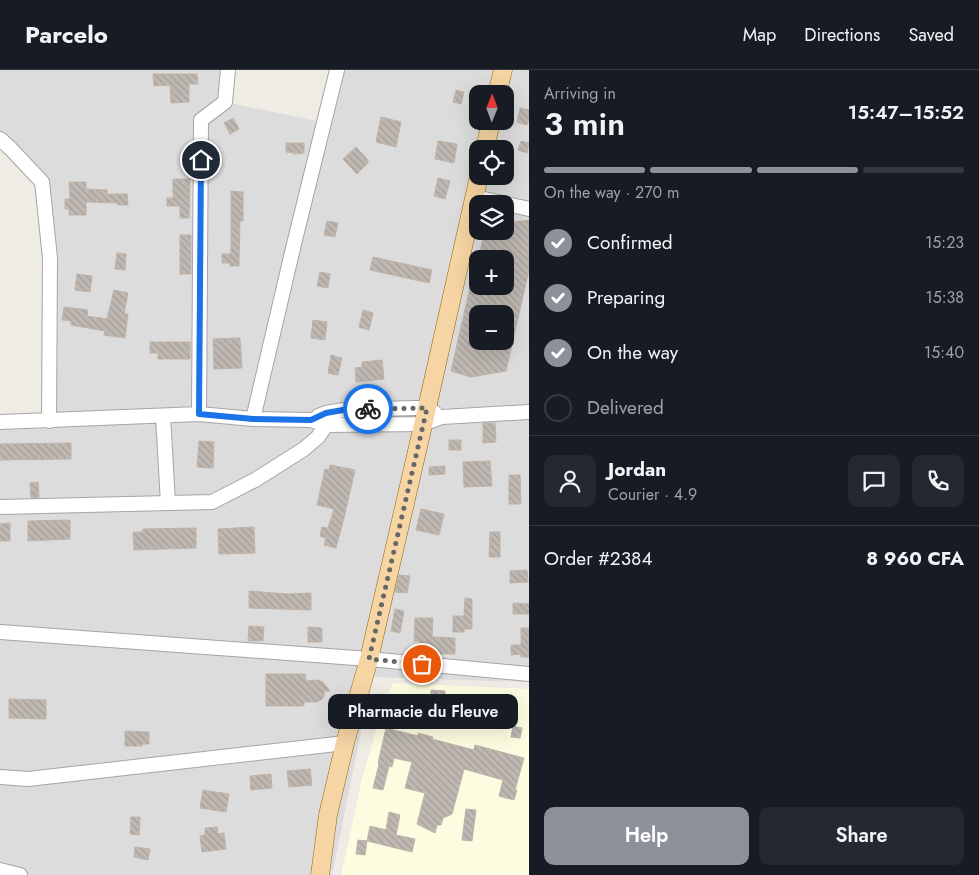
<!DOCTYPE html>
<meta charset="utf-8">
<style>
body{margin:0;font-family:Jost,sans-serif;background:#242831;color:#f1f3f6;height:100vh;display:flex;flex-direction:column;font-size:19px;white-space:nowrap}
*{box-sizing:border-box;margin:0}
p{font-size:16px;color:#9ea1a6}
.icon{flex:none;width:28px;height:28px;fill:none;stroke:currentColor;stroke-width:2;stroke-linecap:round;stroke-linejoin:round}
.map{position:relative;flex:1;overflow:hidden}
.panel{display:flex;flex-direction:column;background:#171b24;width:450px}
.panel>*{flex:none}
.needle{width:32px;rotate:1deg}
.fabs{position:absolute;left:469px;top:15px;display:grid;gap:10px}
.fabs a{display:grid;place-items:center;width:45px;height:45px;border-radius:10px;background:#171b24;box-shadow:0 5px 20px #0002;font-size:25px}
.pin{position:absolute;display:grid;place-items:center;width:42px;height:42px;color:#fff;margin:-21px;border:2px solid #fff;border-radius:50%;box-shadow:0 1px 5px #0007}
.courier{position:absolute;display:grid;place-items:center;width:50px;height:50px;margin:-25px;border:4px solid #1a73e8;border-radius:50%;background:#fff;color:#222;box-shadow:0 1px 6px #0007}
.bubble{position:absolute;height:35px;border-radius:10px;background:#171b24;box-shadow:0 5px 20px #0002;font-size:16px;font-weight:600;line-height:35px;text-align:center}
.head em{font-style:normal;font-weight:600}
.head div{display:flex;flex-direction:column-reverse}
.head{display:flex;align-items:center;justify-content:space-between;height:85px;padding:0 15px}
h1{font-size:32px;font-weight:600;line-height:38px}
.bar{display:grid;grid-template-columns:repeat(4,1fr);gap:8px 5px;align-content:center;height:60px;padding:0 15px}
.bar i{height:6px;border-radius:4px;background:#363941}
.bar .current{background:#8c9099}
.bar p{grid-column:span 4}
.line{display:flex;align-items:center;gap:12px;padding:0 15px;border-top:1px solid #363941}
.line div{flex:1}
.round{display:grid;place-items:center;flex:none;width:52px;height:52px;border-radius:10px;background:#242831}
ol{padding:0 15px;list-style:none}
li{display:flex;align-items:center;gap:15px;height:55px}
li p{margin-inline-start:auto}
li .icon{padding:5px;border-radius:50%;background:#8c9099;color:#fff;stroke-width:4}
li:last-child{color:#9ea1a6}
li i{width:28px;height:28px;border:2px solid #363941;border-radius:50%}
.button{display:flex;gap:10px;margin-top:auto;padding:10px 15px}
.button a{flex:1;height:58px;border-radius:10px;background:#8c9099;color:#fff;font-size:20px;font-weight:600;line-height:58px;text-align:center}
.button a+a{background:#242831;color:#f1f3f6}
header{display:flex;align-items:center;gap:30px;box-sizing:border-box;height:70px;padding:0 25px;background:#171b24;border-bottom:1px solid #363941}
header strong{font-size:24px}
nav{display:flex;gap:28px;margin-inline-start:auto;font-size:18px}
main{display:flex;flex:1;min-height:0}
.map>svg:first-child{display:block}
.residential{fill:#dcdcdc;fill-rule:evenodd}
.education{fill:#fcfde0}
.building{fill:url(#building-back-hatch);stroke:#c0b3a8;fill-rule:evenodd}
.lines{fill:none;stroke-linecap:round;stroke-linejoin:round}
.minor-casing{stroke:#a5a5a5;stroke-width:16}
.major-casing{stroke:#906609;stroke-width:19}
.minor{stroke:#fff;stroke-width:14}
.major{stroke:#f6d4a3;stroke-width:18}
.done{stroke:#676664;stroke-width:5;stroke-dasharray:0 9}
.route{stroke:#1a73e8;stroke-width:6}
</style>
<header>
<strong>Parcelo</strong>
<nav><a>Map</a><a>Directions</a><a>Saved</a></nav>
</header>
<main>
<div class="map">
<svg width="529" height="805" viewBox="0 0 529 805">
<defs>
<pattern id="building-back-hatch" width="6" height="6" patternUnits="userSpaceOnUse" patternTransform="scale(1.25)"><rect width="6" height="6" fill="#bfb8b2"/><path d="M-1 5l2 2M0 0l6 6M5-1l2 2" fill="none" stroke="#a49e99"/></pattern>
</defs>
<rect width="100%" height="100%" fill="#efece5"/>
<path class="residential" d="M0,0H226L224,32L327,53L340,0H529V612L372,607L332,805H24L0,798V360L51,358V189L43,112L0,67ZM478,24H505V51H478ZM478,79H505V106H478ZM478,134H505V161H478ZM478,189H505V216H478ZM478,244H505V271H478Z"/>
<path class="education" d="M393,613L529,619V805H341L362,709L385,630Z"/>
<path class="building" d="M153,4H197L198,14H189V32L171,33L170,15L154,16Z
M456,20L464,22L461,34L453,32Z
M520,38L529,40V48L527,55L517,52Z
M381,47L401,52L396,77L376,72Z
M233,48L239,59L230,64L224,53Z
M438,71L457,74L454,93L435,89Z
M521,71L529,73L527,83L518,80Z
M286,73H304V83L294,84V83L286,82Z
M356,77L368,90V93L357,104L343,89Z
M438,108L450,111L445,129L434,126Z
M173,109H190L189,148H180V136H167V128H173Z
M69,112H86V119L107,120V124H127L128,135H118V133L86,132V145H69V139H65V129H70Z
M231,121L243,122V151H240L239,196H230V193H222V184H231Z
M505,150L513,152L529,150V200L506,301L471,307L451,301L474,200L478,201V216H505V189H478L485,161H505ZM478,244H505V271H478Z
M327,151L338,153L335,167L324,165Z
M180,165H191V204H180Z
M117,183L126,184L125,200L115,199Z
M373,187L432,200L429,213L370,200Z
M320,202L330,204L328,218L317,216Z
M77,204L92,206L90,222L75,220Z
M114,220L128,223L124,244H128L125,268L104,265L105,261L71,255V251L62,250L64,237L88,240L87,246L107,249Z
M363,240L373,243L369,260L359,257Z
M313,250L327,252L325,270L311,268Z
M240,268L242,298L214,299L213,269Z
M150,272H190V289H158V283H150Z
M331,285L342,288L338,305L328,303Z
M382,290L384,309L356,312L355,298L362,297V292Z
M483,353H495L496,372L483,373Z
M449,370H461V380H449Z
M199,371L214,372L213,398L197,397Z
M71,373V389L0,390V374Z
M490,391L492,416L464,417L463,392Z
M330,395L355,400L344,448L336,478L324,475L326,468L320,466L322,457L328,458L334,439L317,435L325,399L329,400Z
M445,396V404L429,405V397Z
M509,405H520L521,434H509Z
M38,412L39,427L31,428L30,413Z
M421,439L444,444L439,465L416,460Z
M70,450V469L28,471V451Z
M10,453V471H0V454Z
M254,457L255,483L219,484L218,459Z
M196,458V478L134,480L133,462H143V459Z
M490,462H500V487H489Z
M527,500L528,512L510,513V501Z
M399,505L410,506L407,523L395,522Z
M249,521L288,524L311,523V540L249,538Z
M465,528L472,529V559H464V562H453V546H464Z
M513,533L529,534V544H513Z
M395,539L404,541L400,563L391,561Z
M415,548H433L432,567L455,568V584H433V585L419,584L420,571H414Z
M249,556L264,557L263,571H248Z
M308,557L322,558V572H308Z
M521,558H529V587H521V584L511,585V575H521Z
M266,604H305L306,611L317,610L323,612L330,621H324V627L321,630L316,632H304V636H266Z
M431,620L445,621L444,637L430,636Z
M9,629L46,630V649L9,648Z
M513,656L522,658L520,668L511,667Z
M386,658L418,666V663L433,667L432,669L474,680L475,675L524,688L515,720H517L514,730L499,726L503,710L464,699L452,744L443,748L441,755H437L435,763L417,754L425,723L405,718L412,692L394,688L392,697L389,696L383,720L373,718L379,694L378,693Z
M125,661L149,662V674H142V676H125Z
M310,699L312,715L289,717L287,701Z
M271,704L272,718L251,720L250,706Z
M203,720L229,724L226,742L200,738Z
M466,739L476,740L472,771L462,770Z
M389,742L400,745L396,765L415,769L412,782L367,771L370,756L386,760Z
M131,747H140L139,765L130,764Z
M217,757L218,764L224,763L226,779L202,782L200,766L205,765V758Z
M358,770L367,771L365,785L356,784Z
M135,777L150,779L148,790L134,787Z"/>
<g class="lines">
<defs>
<path id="minor" d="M0,69L11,79L42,112L50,188L49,351
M475,127L529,139
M199,344L201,50L225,32L228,0
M163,346L168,433
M318,346L326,343L343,340L414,338H427L435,343
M253,349L294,174L337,0
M0,352L199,344L253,349L311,350L326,355L423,354L442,347L529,342
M0,437L212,432L255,410L304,379L318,367L326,355V343
M0,562L369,589L529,604
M0,707L28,709L345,673
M0,800L20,805"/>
<path id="major" d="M497,24L503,0
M485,79L491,51
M320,805L328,745L345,673L369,589L427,338L479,106"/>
</defs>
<use href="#minor" class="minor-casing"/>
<use href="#major" class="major-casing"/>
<use href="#minor" class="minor"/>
<use href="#major" class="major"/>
</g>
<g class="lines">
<path class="done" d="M368,339L427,338L369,589L422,594"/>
<path class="route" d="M201,90L199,344L253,349L311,350L326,343L343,340L368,339"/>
</g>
</svg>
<div class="fabs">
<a><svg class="needle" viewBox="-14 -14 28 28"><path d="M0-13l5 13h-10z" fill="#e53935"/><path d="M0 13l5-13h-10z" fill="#9ea1a6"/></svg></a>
<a><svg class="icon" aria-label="locate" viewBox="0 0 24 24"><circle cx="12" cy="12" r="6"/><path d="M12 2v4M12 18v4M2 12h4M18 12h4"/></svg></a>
<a><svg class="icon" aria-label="layers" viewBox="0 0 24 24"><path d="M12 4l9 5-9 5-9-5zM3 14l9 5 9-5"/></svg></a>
<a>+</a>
<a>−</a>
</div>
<div class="pin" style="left:422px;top:594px;background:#ea580c"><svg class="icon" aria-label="bag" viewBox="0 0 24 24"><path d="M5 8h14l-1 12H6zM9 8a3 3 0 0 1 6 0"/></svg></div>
<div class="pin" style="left:201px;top:90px;background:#1f2937"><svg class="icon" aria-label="home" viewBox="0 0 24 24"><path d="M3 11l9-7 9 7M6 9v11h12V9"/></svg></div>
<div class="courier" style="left:368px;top:339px"><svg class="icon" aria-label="bike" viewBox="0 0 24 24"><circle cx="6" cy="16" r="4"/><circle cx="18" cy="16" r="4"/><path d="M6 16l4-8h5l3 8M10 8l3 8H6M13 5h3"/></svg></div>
<div class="bubble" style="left:328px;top:624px;width:190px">Pharmacie du Fleuve</div>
</div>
<section class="panel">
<div class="head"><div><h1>3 min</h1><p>Arriving in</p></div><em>15:47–15:52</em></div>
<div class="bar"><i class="current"></i><i class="current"></i><i class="current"></i><i></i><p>On the way · 270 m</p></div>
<ol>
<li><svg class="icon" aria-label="check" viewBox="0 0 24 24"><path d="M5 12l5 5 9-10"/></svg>Confirmed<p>15:23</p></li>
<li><svg class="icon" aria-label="check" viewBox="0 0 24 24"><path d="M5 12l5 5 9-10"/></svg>Preparing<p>15:38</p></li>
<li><svg class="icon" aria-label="check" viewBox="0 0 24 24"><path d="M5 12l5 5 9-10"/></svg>On the way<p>15:40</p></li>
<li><i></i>Delivered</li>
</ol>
<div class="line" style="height:90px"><a class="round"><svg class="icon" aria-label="person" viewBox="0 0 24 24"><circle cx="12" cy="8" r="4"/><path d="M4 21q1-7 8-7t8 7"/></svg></a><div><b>Jordan</b><p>Courier · 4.9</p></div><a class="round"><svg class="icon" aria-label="chat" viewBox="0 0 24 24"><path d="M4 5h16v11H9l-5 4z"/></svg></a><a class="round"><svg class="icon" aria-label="phone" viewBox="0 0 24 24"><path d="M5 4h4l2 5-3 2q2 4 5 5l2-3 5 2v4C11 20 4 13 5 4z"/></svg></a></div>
<div class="line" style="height:65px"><div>Order #2384</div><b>8 960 CFA</b></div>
<div class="button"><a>Help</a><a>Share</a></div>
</section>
</main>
